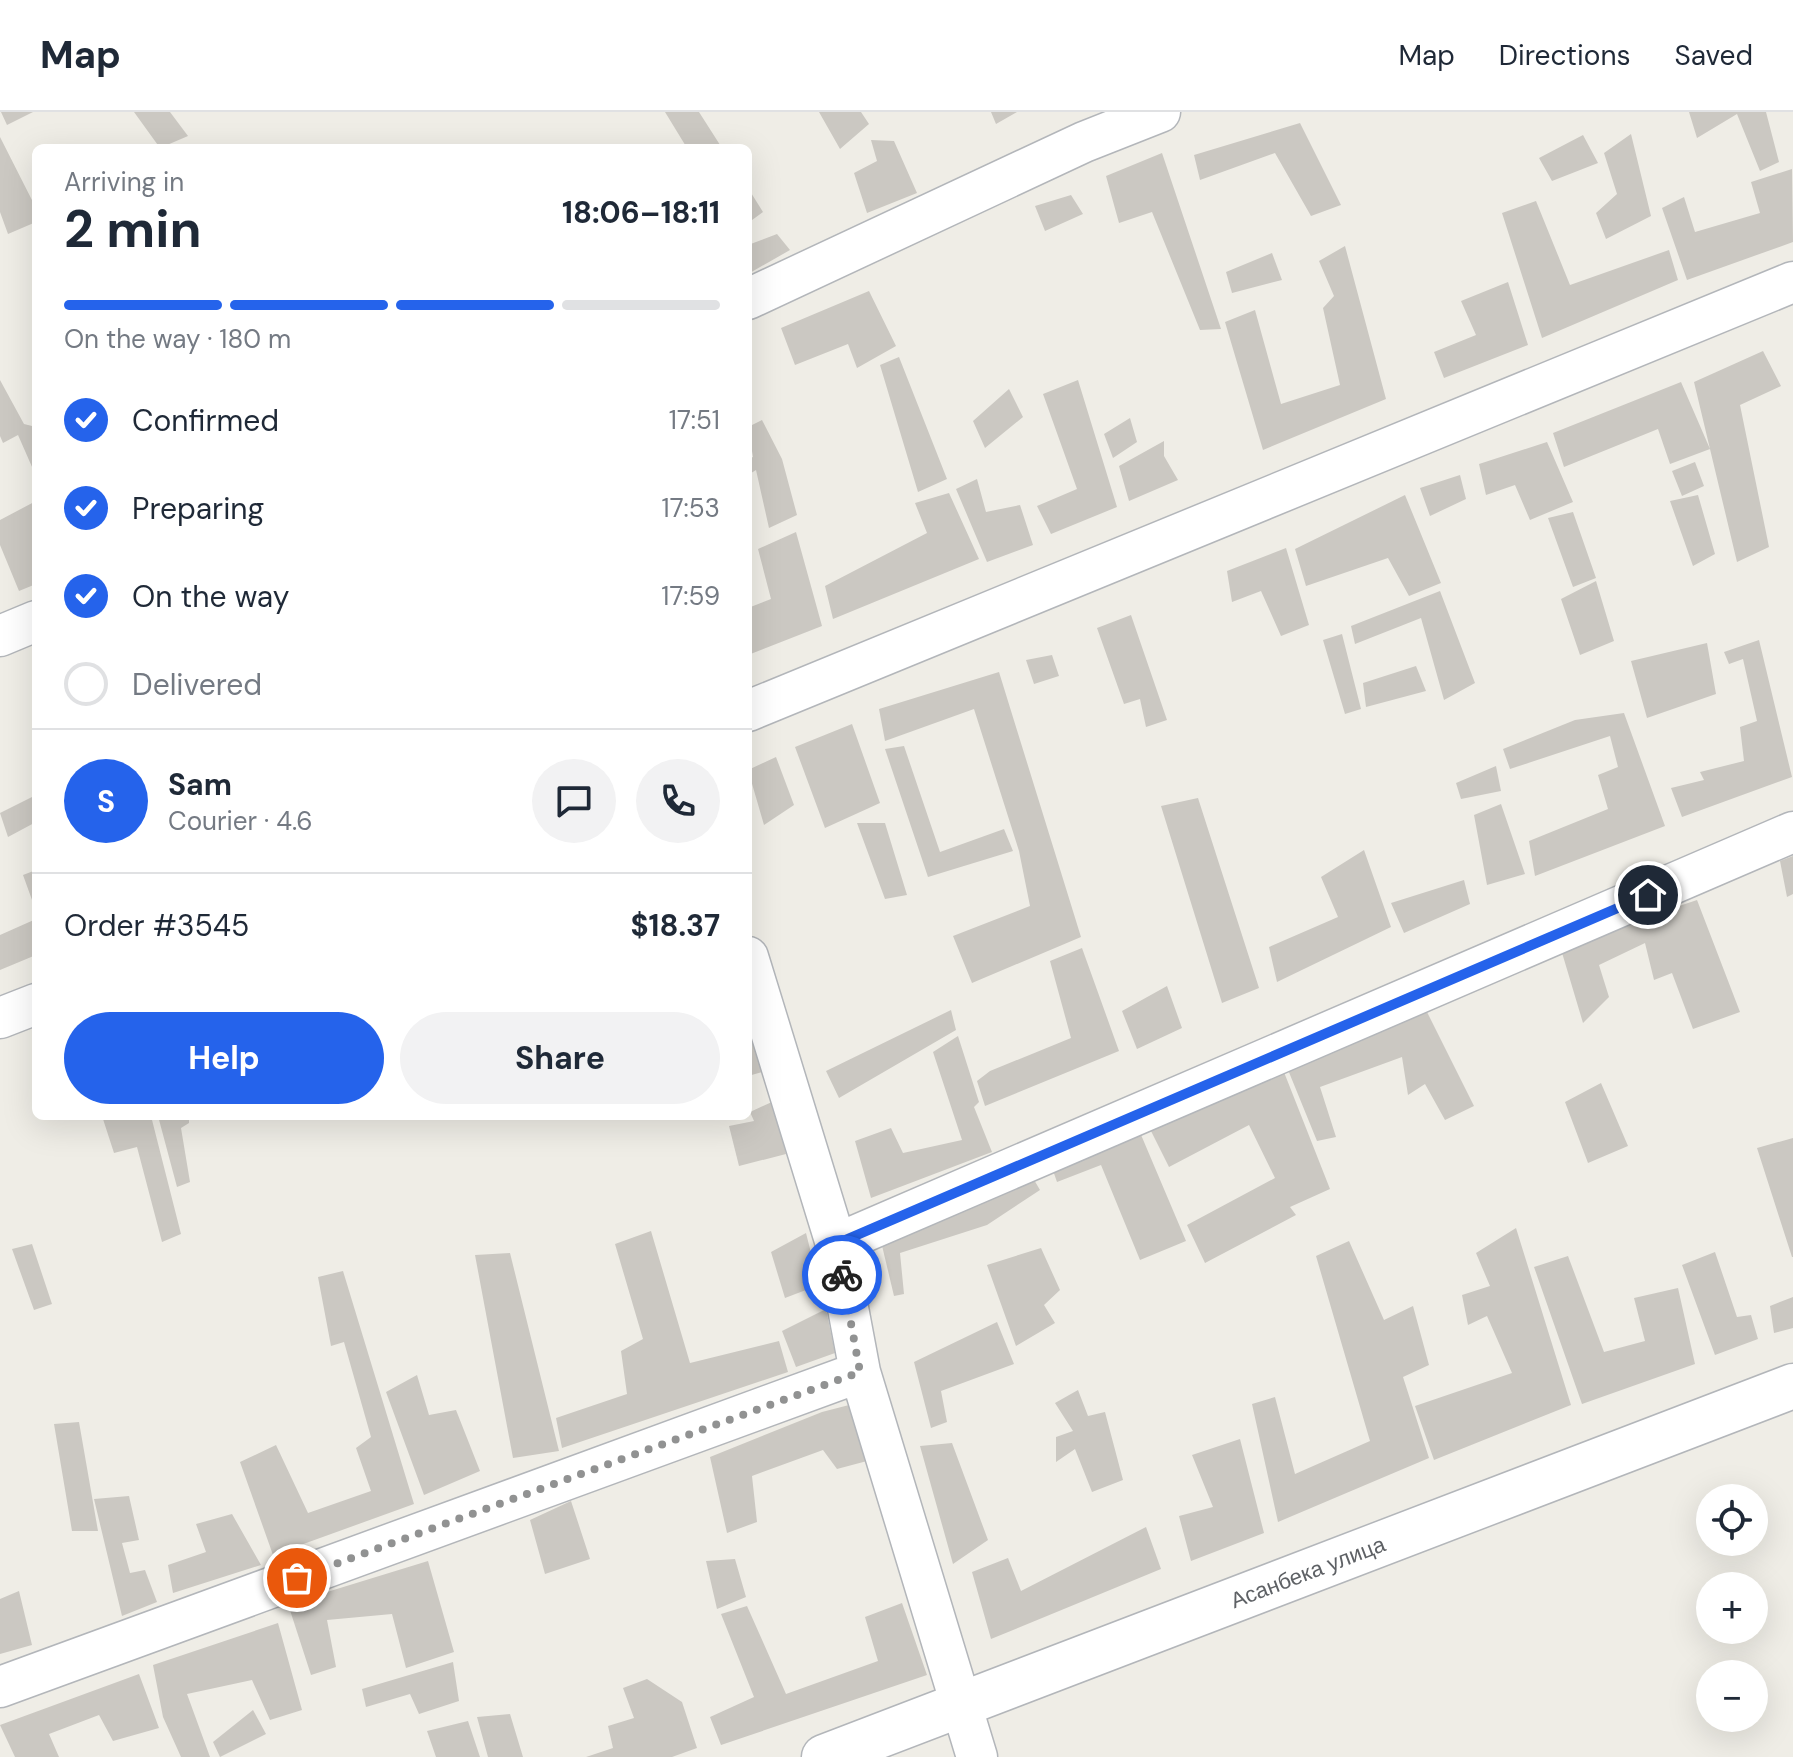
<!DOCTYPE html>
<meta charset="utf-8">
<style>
body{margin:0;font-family:"DM Sans",sans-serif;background:#f2f2f3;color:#1f2937;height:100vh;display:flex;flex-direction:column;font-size:30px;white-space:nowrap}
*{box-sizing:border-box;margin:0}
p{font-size:26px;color:#747a83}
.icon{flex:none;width:44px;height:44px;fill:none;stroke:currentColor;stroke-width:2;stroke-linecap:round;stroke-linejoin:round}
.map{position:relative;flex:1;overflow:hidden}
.side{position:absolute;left:32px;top:32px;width:720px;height:976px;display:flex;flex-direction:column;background:#fff;border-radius:12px;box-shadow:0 8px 32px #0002}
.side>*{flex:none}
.fabs{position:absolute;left:1696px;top:1372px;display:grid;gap:16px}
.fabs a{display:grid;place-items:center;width:72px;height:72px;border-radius:50%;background:#fff;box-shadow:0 8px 32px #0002;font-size:40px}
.pin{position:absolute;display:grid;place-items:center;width:68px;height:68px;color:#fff;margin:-34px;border:4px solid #fff;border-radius:50%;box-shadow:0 2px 8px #0007}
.courier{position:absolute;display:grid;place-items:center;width:80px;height:80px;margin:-40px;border:6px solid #2563eb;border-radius:50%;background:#fff;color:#222;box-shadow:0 2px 10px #0007}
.overview em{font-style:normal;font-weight:700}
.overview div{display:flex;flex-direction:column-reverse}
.overview{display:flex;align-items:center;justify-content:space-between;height:136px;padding:0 32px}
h1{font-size:52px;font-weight:700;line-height:60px}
.bar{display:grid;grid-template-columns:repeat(4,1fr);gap:12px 8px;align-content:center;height:96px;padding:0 32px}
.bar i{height:10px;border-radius:6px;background:#e0e1e3}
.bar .on{background:#2563eb}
.bar p{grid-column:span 4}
.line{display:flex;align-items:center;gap:20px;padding:0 32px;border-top:2px solid #e0e1e3}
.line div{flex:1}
.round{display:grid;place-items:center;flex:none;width:84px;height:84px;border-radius:42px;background:#f2f2f3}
ol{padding:0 32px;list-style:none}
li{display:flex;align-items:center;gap:24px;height:88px}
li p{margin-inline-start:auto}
li .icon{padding:8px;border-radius:50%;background:#2563eb;color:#fff;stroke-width:4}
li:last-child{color:#747a83}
li i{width:44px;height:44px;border:4px solid #e0e1e3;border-radius:50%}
.action{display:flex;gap:16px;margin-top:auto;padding:16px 32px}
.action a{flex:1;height:92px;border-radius:48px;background:#2563eb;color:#fff;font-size:32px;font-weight:700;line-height:92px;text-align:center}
.action a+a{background:#f2f2f3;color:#1f2937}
header{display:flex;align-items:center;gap:48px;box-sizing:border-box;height:112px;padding:0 40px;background:#fff;border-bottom:2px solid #e0e1e3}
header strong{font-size:38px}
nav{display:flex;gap:44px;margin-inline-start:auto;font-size:28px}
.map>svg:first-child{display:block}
.building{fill:#cbc8c2}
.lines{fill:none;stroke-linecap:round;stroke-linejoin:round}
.minor-casing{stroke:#b3b6ba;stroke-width:43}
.tertiary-casing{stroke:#b3b6ba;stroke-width:47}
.minor{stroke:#fff;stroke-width:40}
.tertiary{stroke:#fff;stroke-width:44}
.done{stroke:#919292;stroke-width:8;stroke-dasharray:0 14.4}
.route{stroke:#2563eb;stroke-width:10}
.labels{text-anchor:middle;stroke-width:6;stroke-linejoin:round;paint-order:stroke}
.street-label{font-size:22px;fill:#5e6165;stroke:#fff}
</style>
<header>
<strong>Map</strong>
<nav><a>Map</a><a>Directions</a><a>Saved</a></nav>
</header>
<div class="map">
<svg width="1793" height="1645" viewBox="0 0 1793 1645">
<rect width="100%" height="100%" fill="#efede6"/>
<path class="building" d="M1,0H33L7,13Z
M134,0H170L188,24L160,36Z
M665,0H699L722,36H687Z
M819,0H861L869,12L840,37Z
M991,0H1017L996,12Z
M1689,0H1766L1779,50L1760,59L1737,2L1697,26Z
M1300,11L1341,93L1311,104L1275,41L1200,68L1194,43Z
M1631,22L1651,104L1606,127L1596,101L1617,82L1604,41Z
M1583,23L1598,51L1552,69L1539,46Z
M0,25L36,96V110L8,122L0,100Z
M871,28L894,29L917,81L867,101L854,61L877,49Z
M1162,41L1221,217L1200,218L1152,100L1119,111L1106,64Z
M1792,57L1793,130L1687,168L1662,96L1684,85L1695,120L1760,101L1751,70Z
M748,76L763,100L748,111Z
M1071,83L1083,102L1045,119L1035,94Z
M1536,89L1570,173L1669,138L1678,168L1542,226L1502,101Z
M777,122L790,138L748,162V133Z
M1345,134L1386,287L1263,338L1225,210L1255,198L1281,292L1340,273L1323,196L1334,184L1319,149Z
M1272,141L1282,168L1232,181L1226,160Z
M1508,170L1528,233L1444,266L1434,240L1476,223L1461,189Z
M869,179L896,234L857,256L848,232L795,253L781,216Z
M1763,239L1781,274L1740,293L1769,435L1737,450L1694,270Z
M899,245L947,367L918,380L880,253Z
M0,268L24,312L36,315V364L18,323L3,331L0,324Z
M1078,268L1117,395L1051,422L1037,394L1077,377L1043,282Z
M1681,270L1710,337L1670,352L1658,317L1564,355L1553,321Z
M1009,277L1023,305L985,336L973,309Z
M1130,306L1137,330L1113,346L1104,322Z
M762,308L782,347L797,403L769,416L756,358L748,363V347L753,345L748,315Z
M1164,329V344L1178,368L1129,389L1119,354Z
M1547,330L1573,390L1530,408L1515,373L1486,383L1479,352Z
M1695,350L1704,374L1682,384L1672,359Z
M1460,363L1466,387L1430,404L1420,376Z
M977,367L986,400L1020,393L1033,433L987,450L956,377Z
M949,381L979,447L833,507L825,474L927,421L915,391Z
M1405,383L1441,471L1409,484L1388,446L1306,474L1295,437Z
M1698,383L1715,442L1693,454L1670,389Z
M36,389V472L19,479L0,433V408Z
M1573,400L1596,466L1573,475L1548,406Z
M796,420L822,514L748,543V496L771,487L758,437Z
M1286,436L1309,513L1281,524L1261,479L1232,490L1227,459Z
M1596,469L1614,529L1580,543L1561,487Z
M1440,479L1475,571L1444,588L1421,506L1355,532L1351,514Z
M1131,503L1167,608L1146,615L1140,587L1124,592L1097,516Z
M1342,522L1361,597L1345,602L1323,528Z
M1759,528L1792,665L1682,705L1671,676L1704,668L1700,660L1744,649L1740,615L1757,609L1743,547L1729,552L1724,540Z
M1707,531L1716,582L1647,606L1631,549Z
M1052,543L1059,564L1034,572L1026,548Z
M1416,554L1426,579L1366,595L1363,571Z
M999,560L1081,825L972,871L953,824L1030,794L1019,739L974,597L885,629L879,597Z
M1624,601L1665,714L1535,764L1529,729L1608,697L1598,663L1618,655L1610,624L1510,657L1503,637L1575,608Z
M852,612L880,691L825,716L795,635Z
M904,634L940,740L1004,717L1013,739L928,765L885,637Z
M776,645L794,693L764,713L748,658Z
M1496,654L1501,679L1461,687L1456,671Z
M36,683V710L8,725L0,701Z
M1198,686L1259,876L1222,891L1161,694Z
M1501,692L1525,762L1487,773L1474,703Z
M857,711H885L907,783L885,787Z
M1364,738L1391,815L1277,870L1269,835L1338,805L1321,765Z
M1793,744V782L1787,785L1780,749Z
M36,758V799L23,763Z
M1464,768L1470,792L1404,821L1391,791Z
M1697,788L1740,900L1693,917L1672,861L1654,868L1645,831L1599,853L1609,885L1583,911L1560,834Z
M36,807V843L0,858V823Z
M1082,836L1119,939L985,994L977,969L990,959L1071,926L1050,849Z
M1167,874L1182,916L1137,937L1122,899Z
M748,885L766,959L748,964Z
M1421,888L1474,994L1445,1008L1425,972L1408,983L1402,945L1320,975L1336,1025L1317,1029L1284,948Z
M951,898L956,918L839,986L826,959Z
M958,924L979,990L974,995L992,1040L871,1086L855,1029L891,1016L903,1041L962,1028L933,940Z
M1280,950L1330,1077L1290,1095L1296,1103L1205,1151L1187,1113L1275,1066L1249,1013L1169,1055L1144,1005Z
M1601,971L1628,1034L1588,1051L1565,990Z
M774,989L786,1042L739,1054L729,1014L754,1009L750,1000Z
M102,1004H151L181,1122L162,1130L137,1035L114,1041Z
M158,1004H189V1011L181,1016L190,1070L177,1075Z
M1136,1011L1186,1129L1140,1148L1101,1053L1057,1070L1049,1047Z
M1793,1026V1145H1792L1757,1036Z
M1030,1061L1040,1078L987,1113L900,1141L904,1182L894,1184L879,1121Z
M1516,1116L1571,1293L1434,1348L1415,1294L1512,1261L1487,1204L1468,1213L1462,1183L1490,1174L1476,1141Z
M651,1119L690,1251L779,1229L788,1260L562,1336L556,1306L627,1282L621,1239L643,1227L615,1132Z
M806,1121L819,1173L785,1186L771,1140Z
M1349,1129L1384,1208L1413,1194L1429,1253L1403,1265L1429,1346L1278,1410L1252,1292L1275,1285L1295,1362L1370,1329L1316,1144Z
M32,1132L52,1192L34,1198L12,1137Z
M1041,1136L1060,1178L1044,1193L1055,1211L1016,1234L987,1153Z
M1715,1140L1737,1205L1751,1203L1758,1227L1715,1243L1682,1153Z
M510,1141L559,1339L513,1346L475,1143Z
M1568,1144L1604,1240L1645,1229L1634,1186L1678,1176L1695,1252L1582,1292L1534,1155Z
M343,1159L414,1392L273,1443L240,1350L276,1333L308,1401L371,1379L356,1336L371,1325L344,1230L331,1234L318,1165Z
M1793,1185V1216L1774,1221L1770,1194Z
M826,1197L835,1241L796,1255L782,1219Z
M997,1210L1014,1252L941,1279L947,1310L931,1316L914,1250Z
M417,1263L429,1303L456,1298L480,1359L424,1383L386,1280Z
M1078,1278L1088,1304L1105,1300L1123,1368L1092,1380L1075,1337L1056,1350V1325L1073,1319L1055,1291Z
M853,1292L867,1349L837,1357L823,1338L752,1364L757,1410L727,1421L710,1345L822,1300Z
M79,1310L98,1419H72L54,1312Z
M1240,1327L1264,1421L1191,1449L1179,1404L1213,1395L1192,1343Z
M952,1331L988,1428L953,1452L920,1334Z
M129,1384L139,1428L122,1431L130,1461L145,1458L157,1490L122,1504L94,1387Z
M571,1389L590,1447L545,1462L530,1408Z
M232,1402L261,1453L173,1481L168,1453L206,1440L196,1412Z
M1146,1415L1161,1457L991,1527L972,1460L1008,1446L1021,1479Z
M735,1447L746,1485L717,1497L706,1449Z
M428,1449L454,1540L406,1556L392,1502L327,1508L336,1555L311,1563L288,1492Z
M19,1479L32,1533L0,1542V1487Z
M902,1491L927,1563L721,1633L710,1605L754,1585L721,1502L747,1494L786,1582L878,1549L865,1505Z
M278,1511L302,1598L270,1608L252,1568L187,1582L210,1645H181L163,1605L153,1553Z
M453,1550L459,1589L419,1602L410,1582L366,1595L362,1577Z
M139,1562L159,1616L113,1629L99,1603L49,1622L59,1645H15L0,1613Z
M647,1567L682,1590L697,1636L672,1645H586L613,1636L608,1614L634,1606L623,1576Z
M253,1598L266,1622L220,1645L213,1630Z
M510,1602L523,1645H488L477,1605Z
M468,1609L480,1645H436L427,1619Z"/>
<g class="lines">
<defs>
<path id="minor" d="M748,187L1084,30L1160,0
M0,524L36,509
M748,599L1793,170
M748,845L836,1132L860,1260L977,1645
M0,906L36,892
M836,1132L1793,720
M0,1575L860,1260"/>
<g id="tertiary">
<path id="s1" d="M824,1645L1793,1274"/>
</g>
</defs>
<use href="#minor" class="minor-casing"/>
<use href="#tertiary" class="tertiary-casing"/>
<use href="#minor" class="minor"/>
<use href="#tertiary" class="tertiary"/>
</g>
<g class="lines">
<path class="done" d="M297,1466L860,1260L842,1163"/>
<path class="route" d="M842,1163L836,1132L1648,783"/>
</g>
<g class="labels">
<g class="street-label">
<text dy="8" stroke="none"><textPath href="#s1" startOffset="518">Асанбека улица</textPath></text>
</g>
</g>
</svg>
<div class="fabs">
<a><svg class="icon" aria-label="locate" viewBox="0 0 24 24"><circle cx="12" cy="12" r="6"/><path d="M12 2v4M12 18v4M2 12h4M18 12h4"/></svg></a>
<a>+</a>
<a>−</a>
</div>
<div class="pin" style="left:297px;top:1466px;background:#ea580c"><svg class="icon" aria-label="bag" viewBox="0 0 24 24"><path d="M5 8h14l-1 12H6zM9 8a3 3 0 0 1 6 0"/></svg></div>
<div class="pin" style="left:1648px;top:783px;background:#1f2937"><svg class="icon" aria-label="home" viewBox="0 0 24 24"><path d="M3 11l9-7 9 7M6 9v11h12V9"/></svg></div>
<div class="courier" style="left:842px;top:1163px"><svg class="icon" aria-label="bike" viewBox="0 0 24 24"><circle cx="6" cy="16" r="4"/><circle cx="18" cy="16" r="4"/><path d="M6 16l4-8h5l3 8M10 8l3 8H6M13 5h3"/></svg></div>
<section class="side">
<div class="overview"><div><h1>2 min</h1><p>Arriving in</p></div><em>18:06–18:11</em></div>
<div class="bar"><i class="on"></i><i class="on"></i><i class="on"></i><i></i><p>On the way · 180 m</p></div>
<ol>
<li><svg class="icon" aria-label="check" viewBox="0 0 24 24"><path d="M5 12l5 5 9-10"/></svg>Confirmed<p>17:51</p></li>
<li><svg class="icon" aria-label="check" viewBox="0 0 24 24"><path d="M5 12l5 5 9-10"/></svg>Preparing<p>17:53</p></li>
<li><svg class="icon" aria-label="check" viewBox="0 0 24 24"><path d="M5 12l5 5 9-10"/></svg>On the way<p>17:59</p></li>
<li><i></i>Delivered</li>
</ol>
<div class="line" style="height:144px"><b class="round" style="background:#2563eb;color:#fff">S</b><div><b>Sam</b><p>Courier · 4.6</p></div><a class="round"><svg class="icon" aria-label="chat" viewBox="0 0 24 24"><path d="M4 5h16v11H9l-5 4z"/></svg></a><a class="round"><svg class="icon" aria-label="phone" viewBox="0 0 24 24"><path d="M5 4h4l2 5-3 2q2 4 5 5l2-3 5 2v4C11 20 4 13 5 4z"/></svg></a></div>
<div class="line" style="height:104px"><div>Order #3545</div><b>$18.37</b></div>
<div class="action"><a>Help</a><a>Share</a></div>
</section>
</div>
